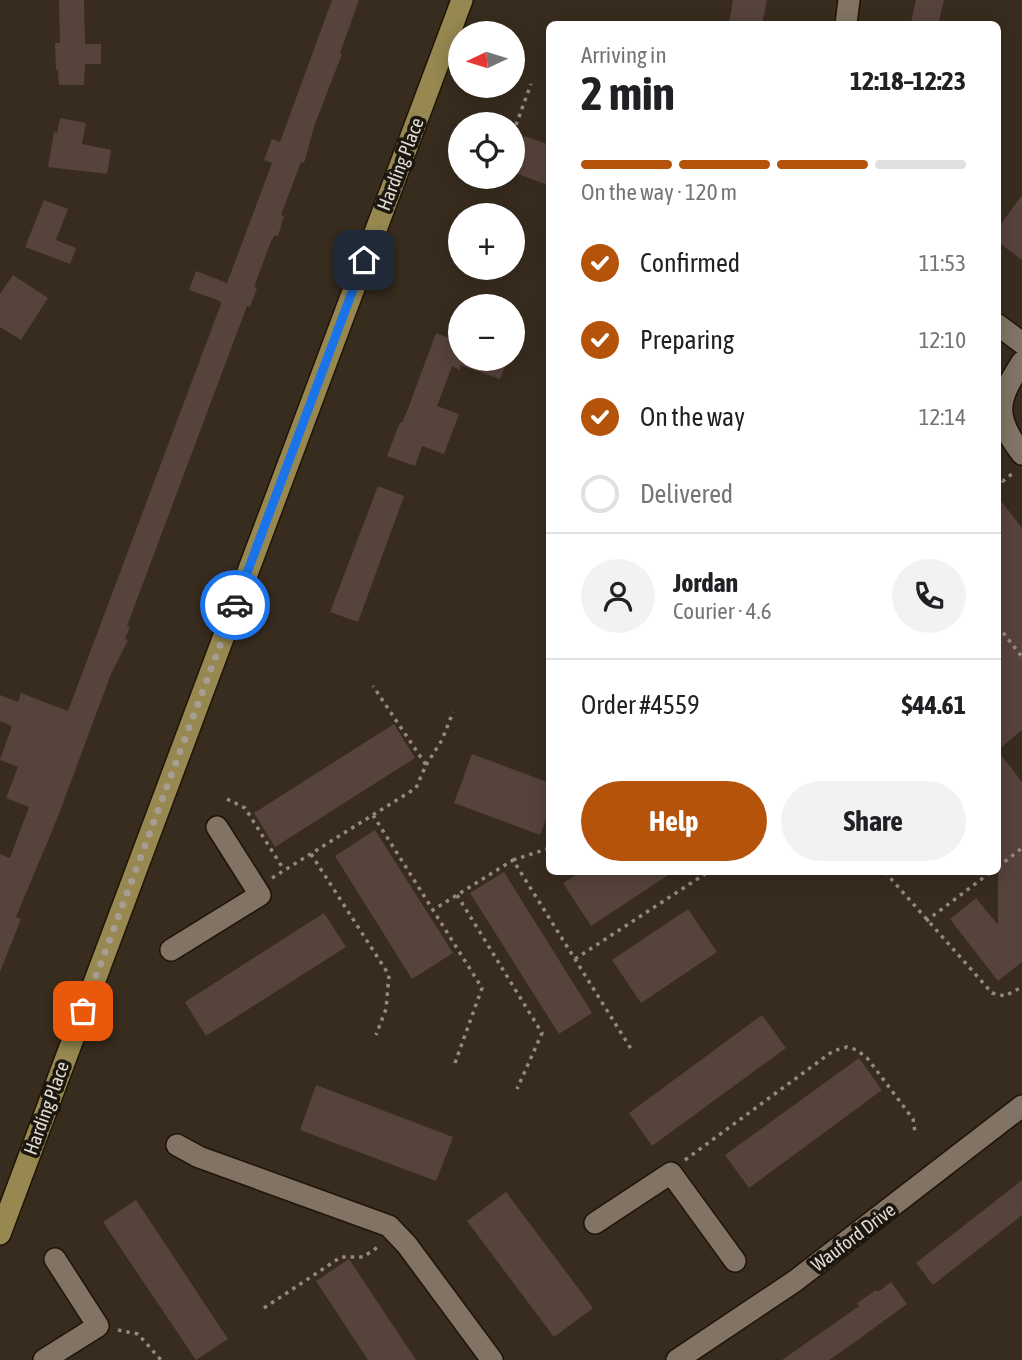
<!DOCTYPE html>
<meta charset="utf-8">
<style>
body{margin:0;font-family:"Asap Condensed",sans-serif;background:#f2f2f2;color:#202124;height:100vh;display:flex;flex-direction:column;font-size:26px;white-space:nowrap}
*{box-sizing:border-box;margin:0}
p{font-size:23px;color:#757577}
.icon{flex:none;width:38px;height:38px;fill:none;stroke:currentColor;stroke-width:2;stroke-linecap:round;stroke-linejoin:round}
.map{position:relative;flex:1;overflow:hidden}
.details{position:absolute;left:546px;top:21px;width:455px;height:854px;display:flex;flex-direction:column;background:#fff;border-radius:10px;box-shadow:0 4px 18px #0003}
.details>*{flex:none}
.needle{width:46px;rotate:266deg}
.controls{position:absolute;left:448px;top:21px;display:grid;gap:14px}
.controls a{display:grid;place-items:center;width:77px;height:77px;border-radius:50%;background:#fff;box-shadow:0 4px 18px #0003;font-size:35px}
.pin{position:absolute;display:grid;place-items:center;width:60px;height:60px;color:#fff;margin:-30px;border-radius:14px;box-shadow:0 4px 10px #0006}
.courier{position:absolute;display:grid;place-items:center;width:70px;height:70px;margin:-35px;border:5px solid #1a73e8;border-radius:50%;background:#fff;color:#222;box-shadow:0 2px 9px #0007}
.summary em{font-style:normal;font-weight:700}
.summary div{display:flex;flex-direction:column-reverse}
.summary{display:flex;align-items:center;justify-content:space-between;height:119px;padding:0 35px}
h1{font-size:46px;font-weight:700;line-height:52px}
.bar{display:grid;grid-template-columns:repeat(4,1fr);gap:10px 7px;align-content:center;height:84px;padding:0 35px}
.bar i{height:9px;border-radius:5px;background:#e0e0e0}
.bar .selected{background:#b45309}
.bar p{grid-column:span 4}
.line{display:flex;align-items:center;gap:18px;padding:0 35px;border-top:2px solid #e0e0e0}
.line div{flex:1}
.round{display:grid;place-items:center;flex:none;width:74px;height:74px;border-radius:37px;background:#f2f2f2}
ol{padding:0 35px;list-style:none}
li{display:flex;align-items:center;gap:21px;height:77px}
li p{margin-inline-start:auto}
li .icon{padding:7px;border-radius:50%;background:#b45309;color:#fff;stroke-width:4}
li:last-child{color:#757577}
li i{width:38px;height:38px;border:4px solid #e0e0e0;border-radius:50%}
.cta{display:flex;gap:14px;margin-top:auto;padding:14px 35px}
.cta a{flex:1;height:80px;border-radius:42px;background:#b45309;color:#fff;font-size:28px;font-weight:700;line-height:80px;text-align:center}
.cta a+a{background:#f2f2f2;color:#202124}
.map>svg:first-child{display:block}
.building{fill:#56433b}
.lines{fill:none;stroke-linecap:round;stroke-linejoin:round}
.minor-casing{stroke:#1f1407;stroke-width:24}
.major-casing{stroke:#1f1407;stroke-width:24}
.path{stroke:#93897e;stroke-width:3.5;stroke-dasharray:3.5 5;stroke-linecap:butt}
.minor{stroke:#827464;stroke-width:21}
.major{stroke:#968850;stroke-width:21}
.done{stroke:#a79e93;stroke-width:7;stroke-dasharray:0 12.6}
.route{stroke:#1a73e8;stroke-width:9}
.labels{text-anchor:middle;stroke-width:7;stroke-linejoin:round;paint-order:stroke}
.street-label{font-size:19px;fill:#e3dbd2;stroke:#1b160f}
</style>
<div class="map">
<svg width="1022" height="1360" viewBox="0 0 1022 1360">
<rect width="100%" height="100%" fill="#382c1e"/>
<path class="building" d="M59,0H84L85,44H101V64H85L84,85H59L58,70H56L55,43H60Z
M332,0H359L340,53L342,54L315,124L304,163L301,162L281,215L284,216L278,236L275,235L271,241L254,287L257,288L250,307L247,306L127,626L130,627L125,639L128,640L111,674L57,819L16,917L21,919L0,972V854L10,858L29,807L6,798L18,767L0,760L12,726L0,721V695L18,702L21,693L68,711L221,304L220,301L189,290L196,271L227,283L272,163L264,160L272,139L280,142Z
M733,0H767L762,24H729Z
M916,0H944L938,24L911,22Z
M60,118L86,123L82,144L111,150L107,174L48,167L54,132L57,133Z
M524,136L550,145V186L513,172Z
M1022,195V260L998,242V228Z
M44,200L68,209L56,240L76,248L70,264L25,247Z
M13,275L48,298L21,340L0,327V294Z
M436,333L460,342V359H508L500,379L460,365V370L452,366L437,406L459,414L444,454L422,446L415,466L387,456L400,422L402,423L409,406Z
M378,486L404,496L358,622L330,612Z
M998,497L1022,528V730L998,750Z
M394,724L415,758L275,847L254,813Z
M998,751L1022,782V962L998,981L950,919L976,898L998,925Z
M472,754L550,783V809L540,835L454,803Z
M375,830L453,953L412,979L335,856Z
M504,872L592,1013L559,1034L470,893Z
M580,872H673L591,926L563,883Z
M688,909L717,952L641,1003L612,960Z
M324,913L346,947L206,1036L185,1002Z
M762,1015L786,1048L652,1146L629,1113Z
M859,1058L882,1090L749,1188L725,1155Z
M316,1085L453,1137L436,1181L300,1130Z
M1022,1180V1215L933,1285L916,1263Z
M506,1192L593,1308L554,1337L467,1221Z
M136,1200L228,1339L196,1360L103,1222Z
M349,1259L416,1360H368L316,1281Z
M891,1282L907,1304L848,1347L829,1360H782L859,1306L857,1303L876,1290L878,1292Z"/>
<g class="lines">
<defs>
<path id="minor" d="M846,24L849,0
M998,325L1022,343
M1022,362C997,401 993,416 1022,454
M171,950L260,895L217,827
M177,1145L199,1157L389,1226L407,1245L492,1360
M595,1223L671,1173L735,1261
M44,1360L98,1326L55,1259
M677,1360L795,1281L1022,1106"/>
<path id="major" d="M0,1234L462,0"/>
</defs>
<use href="#minor" class="minor-casing"/>
<use href="#major" class="major-casing"/>
<path class="path" d="M513,133L531,84
M998,473L1003,481L1013,473
M998,626L1022,657
M426,765L442,740L453,712
M227,799L245,808L284,870
M373,815L433,910
M311,854L389,975L386,1009L376,1035
M513,860L550,848
M998,867L1022,848
M885,872L992,993L1005,996L1022,987
M977,872L982,878
M272,878L416,788L426,765L373,686
M457,895L542,1033L517,1089
M926,921L991,872
M575,959L708,872
M455,1063L482,988L433,910L513,860L633,1052
M685,1160L833,1051L847,1047L857,1050L868,1059L913,1119L915,1132
M264,1308L341,1257H363L381,1245
M118,1330L138,1334L161,1360"/>
<use href="#minor" class="minor"/>
<use href="#major" class="major"/>
</g>
<g class="lines">
<path class="done" d="M83,1011L235,605"/>
<path class="route" d="M235,605L364,260"/>
</g>
<g class="labels">
<g class="street-label">
<text transform="translate(400 164) rotate(-69)" y="7">Harding Place</text>
<text transform="translate(46 1108) rotate(-70)" y="7">Harding Place</text>
<text transform="translate(853 1237) rotate(-37)" y="7">Wauford Drive</text>
</g>
</g>
</svg>
<div class="controls">
<a><svg class="needle" viewBox="-14 -14 28 28"><path d="M0-13l5 13h-10z" fill="#e53935"/><path d="M0 13l5-13h-10z" fill="#757577"/></svg></a>
<a><svg class="icon" aria-label="locate" viewBox="0 0 24 24"><circle cx="12" cy="12" r="6"/><path d="M12 2v4M12 18v4M2 12h4M18 12h4"/></svg></a>
<a>+</a>
<a>−</a>
</div>
<div class="pin" style="left:83px;top:1011px;background:#ea580c"><svg class="icon" aria-label="bag" viewBox="0 0 24 24"><path d="M5 8h14l-1 12H6zM9 8a3 3 0 0 1 6 0"/></svg></div>
<div class="pin" style="left:364px;top:260px;background:#1f2937"><svg class="icon" aria-label="home" viewBox="0 0 24 24"><path d="M3 11l9-7 9 7M6 9v11h12V9"/></svg></div>
<div class="courier" style="left:235px;top:605px"><svg class="icon" aria-label="car" viewBox="0 0 24 24"><path d="M5 17H2v-5l4-1 3-4h7l3 4 3 1v5h-3M9 17h6M6 11h13"/><circle cx="7" cy="17" r="2"/><circle cx="17" cy="17" r="2"/></svg></div>
<section class="details">
<div class="summary"><div><h1>2 min</h1><p>Arriving in</p></div><em>12:18–12:23</em></div>
<div class="bar"><i class="selected"></i><i class="selected"></i><i class="selected"></i><i></i><p>On the way · 120 m</p></div>
<ol>
<li><svg class="icon" aria-label="check" viewBox="0 0 24 24"><path d="M5 12l5 5 9-10"/></svg>Confirmed<p>11:53</p></li>
<li><svg class="icon" aria-label="check" viewBox="0 0 24 24"><path d="M5 12l5 5 9-10"/></svg>Preparing<p>12:10</p></li>
<li><svg class="icon" aria-label="check" viewBox="0 0 24 24"><path d="M5 12l5 5 9-10"/></svg>On the way<p>12:14</p></li>
<li><i></i>Delivered</li>
</ol>
<div class="line" style="height:126px"><a class="round"><svg class="icon" aria-label="person" viewBox="0 0 24 24"><circle cx="12" cy="8" r="4"/><path d="M4 21q1-7 8-7t8 7"/></svg></a><div><b>Jordan</b><p>Courier · 4.6</p></div><a class="round"><svg class="icon" aria-label="phone" viewBox="0 0 24 24"><path d="M5 4h4l2 5-3 2q2 4 5 5l2-3 5 2v4C11 20 4 13 5 4z"/></svg></a></div>
<div class="line" style="height:91px"><div>Order #4559</div><b>$44.61</b></div>
<div class="cta"><a>Help</a><a>Share</a></div>
</section>
</div>
